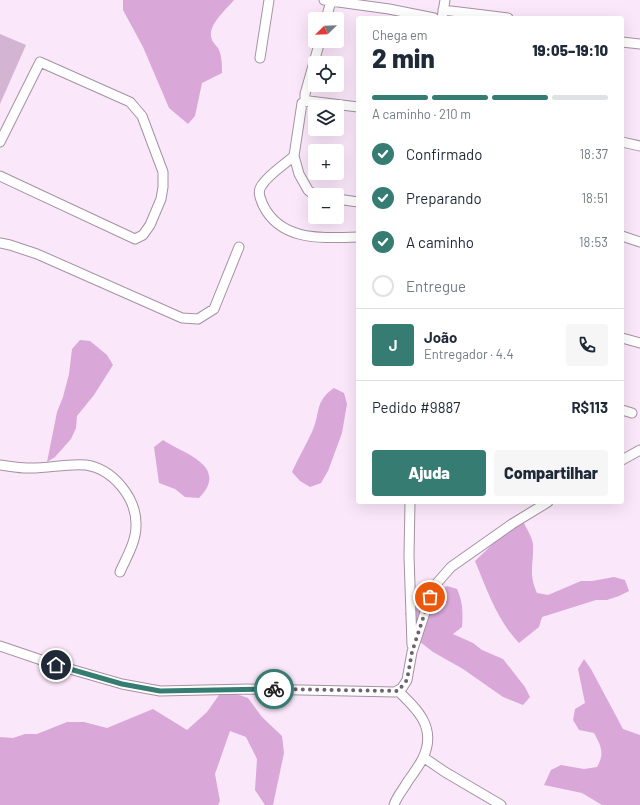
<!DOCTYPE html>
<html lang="pt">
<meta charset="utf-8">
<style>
body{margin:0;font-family:Barlow,sans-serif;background:#f6f6f7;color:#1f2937;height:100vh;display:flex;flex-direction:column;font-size:15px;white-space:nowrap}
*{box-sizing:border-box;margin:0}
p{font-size:13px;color:#747a83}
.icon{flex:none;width:22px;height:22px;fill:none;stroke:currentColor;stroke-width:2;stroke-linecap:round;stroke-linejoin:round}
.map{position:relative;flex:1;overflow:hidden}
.sheet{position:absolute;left:356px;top:16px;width:268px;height:488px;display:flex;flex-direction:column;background:#fff;border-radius:4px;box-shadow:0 4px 16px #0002}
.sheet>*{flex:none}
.needle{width:26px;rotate:247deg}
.tools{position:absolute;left:308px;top:12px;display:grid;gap:8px}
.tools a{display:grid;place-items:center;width:36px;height:36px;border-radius:4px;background:#fff;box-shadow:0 4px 16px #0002;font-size:20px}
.pin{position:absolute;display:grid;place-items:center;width:34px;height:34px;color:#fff;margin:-17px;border:2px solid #fff;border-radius:50%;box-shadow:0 1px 4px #0007}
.courier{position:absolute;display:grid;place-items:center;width:40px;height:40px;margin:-20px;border:3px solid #367c72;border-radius:50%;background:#fff;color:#222;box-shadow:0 1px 5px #0007}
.head em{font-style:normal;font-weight:800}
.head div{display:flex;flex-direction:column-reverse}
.head{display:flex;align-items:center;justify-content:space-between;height:68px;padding:0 16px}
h1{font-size:26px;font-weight:800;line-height:30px}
.bar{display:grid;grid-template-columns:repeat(4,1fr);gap:6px 4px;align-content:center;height:48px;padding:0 16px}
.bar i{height:5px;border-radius:3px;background:#e0e1e3}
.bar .current{background:#367c72}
.bar p{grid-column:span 4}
.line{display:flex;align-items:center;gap:10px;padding:0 16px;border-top:1px solid #e0e1e3}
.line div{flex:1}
.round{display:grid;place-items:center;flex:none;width:42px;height:42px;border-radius:4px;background:#f6f6f7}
ol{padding:0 16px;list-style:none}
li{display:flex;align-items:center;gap:12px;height:44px}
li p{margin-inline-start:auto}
li .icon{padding:4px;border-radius:50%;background:#367c72;color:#fff;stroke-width:4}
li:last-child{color:#747a83}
li i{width:22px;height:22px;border:2px solid #e0e1e3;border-radius:50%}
.action{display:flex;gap:8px;margin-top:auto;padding:8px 16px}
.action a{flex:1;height:46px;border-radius:4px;background:#367c72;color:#fff;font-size:16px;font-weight:800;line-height:46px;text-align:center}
.action a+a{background:#f6f6f7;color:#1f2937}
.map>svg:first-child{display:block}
.green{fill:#d4b4d3}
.forest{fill:#d9a8d8}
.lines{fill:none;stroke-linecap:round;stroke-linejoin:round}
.minor-casing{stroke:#a492a3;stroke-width:11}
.minor{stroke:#fff;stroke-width:9}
.done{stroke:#6e626e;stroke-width:4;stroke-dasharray:0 7.2}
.route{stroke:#367c72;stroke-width:5}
</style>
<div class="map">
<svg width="640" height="805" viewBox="0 0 640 805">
<rect width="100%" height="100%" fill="#fbe7fa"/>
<path class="green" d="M0,34L26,45L0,104Z"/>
<path class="forest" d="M123,0H234C226,10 206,26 212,40C213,43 216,45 218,48C222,55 222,65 222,73L202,83L195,116L188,124L169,108L143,47L123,10Z
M80,340L90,341L107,355L113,365L94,395L77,416L76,428L71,439L55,457L47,462L57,412L63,397L69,374L72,349Z
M334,388L344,393L347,404L342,433L338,444L328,471L321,483L310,487L300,481L292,472C298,458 306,445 312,432C321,412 314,402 334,388Z
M163,440C184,454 230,466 199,498L185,497L175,489L159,483L154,447Z
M511,518L522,519C525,526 532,536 533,544C534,564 528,573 537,593L548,595L581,581H592L614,577L625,580L629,591L619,596L607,600H596L542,617L539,627L519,643C497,620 487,590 475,561L498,539Z
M447,586L457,589C463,602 463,613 462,627L453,634L473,643L482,650L503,659L525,687L530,697L523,705L503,697L463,669L433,652L415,638L405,613C425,607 430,595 447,586Z
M584,659L591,669L623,729L640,735V805H602L582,793L544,785L551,770L561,765L584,769L597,767C605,753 601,746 594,733L579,730L573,720L575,709L585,703L578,669Z
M236,694L248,698L262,717L282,736L284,753L273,805H265L255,790L257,759L246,737L230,731L215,774L220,801L218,805H0V737L13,738L25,734H37L67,722H84L107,728L153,709L187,730L207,712L219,695Z"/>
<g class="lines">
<defs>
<path id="minor" d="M324,0L389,9L434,18
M443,10L508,18
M442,18L445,0
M326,19L331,1
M622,42L640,44
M260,58L269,0
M305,101V94L320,41
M0,142L40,62L130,102L142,116L163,172V187L161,199L150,225L143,235L135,239L0,176
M622,142L640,146
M294,156C284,165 269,174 262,185C257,191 260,198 263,205C281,242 323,238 358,237
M315,196L308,190L299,174L294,156L302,103L309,101L358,107
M337,199L358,202
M622,236L640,242
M0,243L10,245L37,254L182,318L198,319L214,309L239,247
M622,338L640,343
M622,410L632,413
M622,460L640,450
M0,465C9,466 18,468 27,468C47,469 66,463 86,465C113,469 137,498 136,526C136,542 126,558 120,572
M410,502L409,556L412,645
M0,646L56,665L122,684L160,691L248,689L395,692L402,688L407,680L412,652L430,597L437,583L451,567L512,524L548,502
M423,757L445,772L501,805
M394,805C397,796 403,790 408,781C413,774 419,766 423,758C437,728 418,710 398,691"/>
</defs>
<use href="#minor" class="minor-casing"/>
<use href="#minor" class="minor"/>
</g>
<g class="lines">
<path class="done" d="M274,689L398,691L407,680L412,652L430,597"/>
<path class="route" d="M56,665L122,684L160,691L274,689"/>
</g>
</svg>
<div class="tools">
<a><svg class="needle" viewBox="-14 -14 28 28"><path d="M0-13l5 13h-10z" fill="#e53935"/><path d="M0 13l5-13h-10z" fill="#747a83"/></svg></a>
<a><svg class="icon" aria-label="locate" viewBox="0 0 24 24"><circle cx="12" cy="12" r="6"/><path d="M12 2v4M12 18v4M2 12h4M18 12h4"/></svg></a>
<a><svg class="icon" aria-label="layers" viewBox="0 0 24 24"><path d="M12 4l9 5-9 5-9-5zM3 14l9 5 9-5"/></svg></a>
<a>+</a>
<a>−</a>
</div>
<div class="pin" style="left:430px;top:597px;background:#ea580c"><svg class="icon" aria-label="bag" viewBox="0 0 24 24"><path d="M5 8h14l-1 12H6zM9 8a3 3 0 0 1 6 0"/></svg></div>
<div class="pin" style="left:56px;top:665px;background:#1f2937"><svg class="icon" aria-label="home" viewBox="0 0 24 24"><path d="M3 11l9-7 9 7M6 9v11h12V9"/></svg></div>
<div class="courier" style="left:274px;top:689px"><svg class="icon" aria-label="bike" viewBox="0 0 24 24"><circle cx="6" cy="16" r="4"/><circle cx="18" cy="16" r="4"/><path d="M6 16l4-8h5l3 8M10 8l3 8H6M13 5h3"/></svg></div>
<section class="sheet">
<div class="head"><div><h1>2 min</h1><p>Chega em</p></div><em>19:05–19:10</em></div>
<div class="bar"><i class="current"></i><i class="current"></i><i class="current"></i><i></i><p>A caminho · 210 m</p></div>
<ol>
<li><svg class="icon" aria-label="check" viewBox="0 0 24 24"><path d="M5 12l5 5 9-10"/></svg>Confirmado<p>18:37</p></li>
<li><svg class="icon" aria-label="check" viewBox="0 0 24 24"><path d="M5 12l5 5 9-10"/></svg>Preparando<p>18:51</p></li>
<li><svg class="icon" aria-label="check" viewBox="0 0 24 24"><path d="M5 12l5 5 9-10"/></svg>A caminho<p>18:53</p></li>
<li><i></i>Entregue</li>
</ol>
<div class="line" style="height:72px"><b class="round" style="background:#367c72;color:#fff">J</b><div><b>João</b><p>Entregador · 4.4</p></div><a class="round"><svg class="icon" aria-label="phone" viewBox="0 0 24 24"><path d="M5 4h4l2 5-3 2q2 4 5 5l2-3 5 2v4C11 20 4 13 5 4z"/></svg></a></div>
<div class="line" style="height:52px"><div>Pedido #9887</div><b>R$113</b></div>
<div class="action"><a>Ajuda</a><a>Compartilhar</a></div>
</section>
</div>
